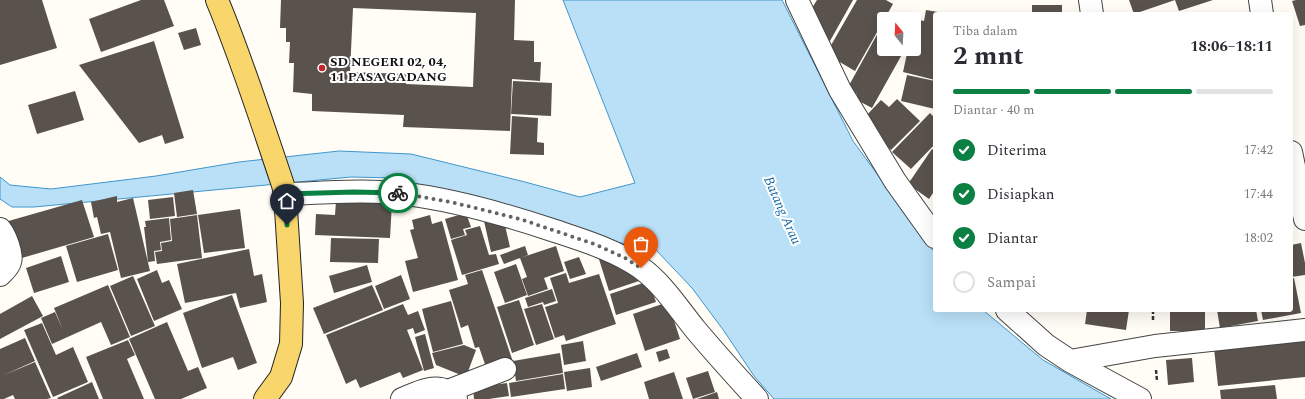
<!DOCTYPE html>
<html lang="id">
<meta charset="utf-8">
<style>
body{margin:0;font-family:Spectral,serif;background:#f7f7f7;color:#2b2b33;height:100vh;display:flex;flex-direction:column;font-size:15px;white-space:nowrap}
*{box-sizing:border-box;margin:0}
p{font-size:13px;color:#7c7c81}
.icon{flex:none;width:22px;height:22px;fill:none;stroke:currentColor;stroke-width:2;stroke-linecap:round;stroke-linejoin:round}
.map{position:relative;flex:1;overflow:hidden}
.drawer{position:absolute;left:933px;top:12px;width:360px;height:300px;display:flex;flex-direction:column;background:#fff;border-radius:4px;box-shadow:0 4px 16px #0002}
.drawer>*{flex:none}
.needle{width:26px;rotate:342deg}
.tools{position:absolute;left:877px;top:12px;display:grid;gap:8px}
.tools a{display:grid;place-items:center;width:44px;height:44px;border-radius:4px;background:#fff;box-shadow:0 4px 16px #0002;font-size:20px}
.pin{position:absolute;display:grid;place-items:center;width:34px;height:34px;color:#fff;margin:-41px -17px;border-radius:50% 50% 50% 0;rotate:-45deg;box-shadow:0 0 4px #0007}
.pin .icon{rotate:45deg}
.courier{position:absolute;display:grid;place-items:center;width:40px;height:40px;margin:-20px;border:3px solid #0b8043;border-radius:50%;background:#fff;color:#222;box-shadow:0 1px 5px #0007}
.overview em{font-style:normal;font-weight:700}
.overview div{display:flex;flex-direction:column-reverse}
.overview{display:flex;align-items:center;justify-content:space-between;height:68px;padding:0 20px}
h1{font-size:26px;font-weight:700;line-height:30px}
.bar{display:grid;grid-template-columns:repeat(4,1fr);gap:6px 4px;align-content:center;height:48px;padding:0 20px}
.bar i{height:5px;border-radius:3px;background:#e1e1e2}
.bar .on{background:#0b8043}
.bar p{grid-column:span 4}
ol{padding:0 20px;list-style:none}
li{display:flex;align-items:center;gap:12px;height:44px}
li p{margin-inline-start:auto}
li .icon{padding:4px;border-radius:50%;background:#0b8043;color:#fff;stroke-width:4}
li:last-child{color:#7c7c81}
li i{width:22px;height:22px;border:2px solid #e1e1e2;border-radius:50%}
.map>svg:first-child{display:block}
.water{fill:#b9e0f7;stroke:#3f96cf}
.building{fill:#5a524d;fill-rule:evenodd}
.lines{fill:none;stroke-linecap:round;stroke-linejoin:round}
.minor-casing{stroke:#444;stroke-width:24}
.major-casing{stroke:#222;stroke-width:24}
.path{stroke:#333;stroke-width:2.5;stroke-dasharray:4 2;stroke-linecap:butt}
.minor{stroke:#fff;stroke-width:22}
.major{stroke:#f9d66b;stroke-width:22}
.done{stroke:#646461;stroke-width:4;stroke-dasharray:0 7.2}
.route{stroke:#0b8043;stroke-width:5}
.poi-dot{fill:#c4262e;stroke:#fff;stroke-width:1.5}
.labels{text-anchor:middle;stroke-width:4;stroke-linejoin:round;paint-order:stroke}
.poi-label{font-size:13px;font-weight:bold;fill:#111;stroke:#fff;text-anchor:start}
.water-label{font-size:14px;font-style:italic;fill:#1768a6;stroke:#fff}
</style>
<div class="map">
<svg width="1305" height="399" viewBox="0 0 1305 399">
<rect width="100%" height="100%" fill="#fffdf5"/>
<path class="water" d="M563,0H782L853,141L935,253V310H983L1043,360L1111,399H774L754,376L724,331L692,288L656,250L607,240L396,178L351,177L34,207H12L0,199V177L10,185L51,189L156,176L239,162L339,151L411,154L525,182L580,197L635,183Z"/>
<path class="building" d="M0,0H42L57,48L0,65Z
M141,0H164L174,26L101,52L89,19Z
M281,0H515L514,40L534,41V62H541L540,81L512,79L510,131L403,127L404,115L312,111V94L293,92L294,63H289L290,42H286V28H280ZM353,8L476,13L473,87L406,84V74L350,72Z
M817,0H853L830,41L822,37L810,11Z
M857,0H886L893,4L855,71L826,54Z
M1129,0H1175L1134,14Z
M1175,0H1213L1179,11Z
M1296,0H1305V25L1300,26L1292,1Z
M1032,5H1062V14H1032Z
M926,10L944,13L935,14V80L903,72L908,49H914V24L915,19L924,21Z
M884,22V49H905L872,108L855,99L857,94L847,89Z
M196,28L201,45L184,50L178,33Z
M154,41L184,138L165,144L162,135L139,143L79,65Z
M907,75L935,81V109L901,101Z
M513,81L552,83L551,116L511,114Z
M75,91L84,120L37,134L28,105Z
M897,99L920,121L891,150L868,128L865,117L881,100L889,107Z
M930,113L935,118V144L911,169L892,152Z
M512,116L538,118L537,142L544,143V155L510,154Z
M932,149L935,151V190L929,199L908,184Z
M193,190L197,214L177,217L174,193Z
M117,196V202L133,198L150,271L121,278L110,232L101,234L97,217L94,218L91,202Z
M173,197L175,216L150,219L148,200Z
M82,200L94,237L15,260L5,222Z
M336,201L392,203L390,238L315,235L316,214L335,215Z
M240,209L245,248L204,253L198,215Z
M466,213L471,227L463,229L465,235L451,239L445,219Z
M197,215L202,258L157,264L155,252L162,251L161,243L172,241L170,219Z
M430,215L432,224L442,221L458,280L413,292L405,261L418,258L410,230L414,229L412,220Z
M503,217L510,247L491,252L484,221Z
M169,218L171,240L160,242L161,250L154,251L155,261L148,262L144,227H146L145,221Z
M480,226L489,255L496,254L499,264L462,275L451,240L467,235L465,230Z
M108,234L118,270L77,282L66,246Z
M331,238L379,239L378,263L330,262Z
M1301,243L1305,263V275L1291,277V245Z
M525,246L528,255L504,264L500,255Z
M556,246L564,271L544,278L548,289L528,296L522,279L527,277L520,258Z
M249,249L254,276L262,274L267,302L240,308L236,293L185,303L177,264Z
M61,256L69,282L34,293L26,268Z
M598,256L635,268L639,281L609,291Z
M579,257L586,274L570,279L564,262Z
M516,264L527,295L505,303L494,272Z
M367,265L372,282L334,293L329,276Z
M157,270L162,283L169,280L182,309L154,321L137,279Z
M482,270L512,359L486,367L479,347L475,348L468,325L461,328L449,290L468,284L465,275Z
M566,273L569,283L599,274L616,324L566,341L564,335L555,338L545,307L558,303L550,278Z
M401,275L410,299L384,309L375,286Z
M133,276L155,326L131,336L110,286Z
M1294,278L1301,313L1263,320L1261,310H1291V279Z
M649,281L656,302L616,315L610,294Z
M108,285L130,337L111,345L101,322L52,344L41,318L55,312L63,330L54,308Z
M372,285L383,310L324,334L313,308Z
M552,289L556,301L544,305L543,302L528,307L525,298Z
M232,295L257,363L238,370L233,357L202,368L183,313Z
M32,296L43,316L0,339V314Z
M519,300L534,345L512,353L497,307Z
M451,301L463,344L433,352L422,309Z
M668,302L680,339L645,351L633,314Z
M403,304L408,315L418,311L425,330L415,334L413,328L407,330L423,370L403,378L400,372L360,388L356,379L346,384L326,335Z
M542,304L554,339L536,345L524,309Z
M1087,310H1129L1126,330L1085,324Z
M1170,310H1205V331H1170Z
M1217,310H1256L1258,321L1220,328Z
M167,322L188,371L198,367L207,388L181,399H155L129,339Z
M42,323L56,355L73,347L88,382L53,397L24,330Z
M425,334L434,368L424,371L415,337Z
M25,338L35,361L4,375L35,362L51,398L47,399H15L13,395L4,399H0V349Z
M1305,339V377L1218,386L1214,348Z
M128,340L135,355L127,359L144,399H103L86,357Z
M583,341L586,361L564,365L561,345Z
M464,345L476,350L466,377L436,365L432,353Z
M667,349L670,358L659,362L656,352Z
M560,353L563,373L516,381L513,361Z
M637,353L642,367L601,381L596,367Z
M1192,358L1194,382L1168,385L1166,360Z
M590,368L592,387L567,391L564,372Z
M708,371L715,392L693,399L686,378Z
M674,372L683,399H649L644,382Z
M563,374L565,389L511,397L509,383Z
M92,382L99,399H58L57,398Z
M507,383L509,396L489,399H474L473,388Z
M1275,385L1277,399H1221L1220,390Z
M717,392L719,399H697Z"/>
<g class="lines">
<defs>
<path id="minor" d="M797,0L840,90L895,181L935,237
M1090,0L1092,14
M1260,0L1262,14
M1291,152L1305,219
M285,194C325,193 366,189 406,194C456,200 507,215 555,231C585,241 615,250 641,268C663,284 678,308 695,329C715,353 736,376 757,399
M0,229C5,235 13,254 10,262C9,267 3,272 0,275
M1007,310L1046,345L1070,361L1140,399
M1070,361L1155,346L1305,330
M448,391L505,369
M402,399C415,394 432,384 447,391C451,392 453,396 456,399"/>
<path id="major" d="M217,0C242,60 262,123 283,185L285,194L292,303L291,344L281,377L265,399"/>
</defs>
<use href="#minor" class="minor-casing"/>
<use href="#major" class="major-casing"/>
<path class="path" d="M1153,310V321
M1156,370L1157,381"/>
<use href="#minor" class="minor"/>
<use href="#major" class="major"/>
</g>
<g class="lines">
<path class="done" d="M398,193L451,202L520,219L597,245L625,258L641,268"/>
<path class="route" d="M287,225L285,194L354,192L398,193"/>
</g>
<circle class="poi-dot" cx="322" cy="68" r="4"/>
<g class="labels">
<g class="poi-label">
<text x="330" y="66">SD NEGERI 02, 04,<tspan x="330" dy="15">11 PASA GADANG</tspan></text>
</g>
<g class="water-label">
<text transform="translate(783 210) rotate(66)" y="5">Batang Arau</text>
</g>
</g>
</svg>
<div class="tools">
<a><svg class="needle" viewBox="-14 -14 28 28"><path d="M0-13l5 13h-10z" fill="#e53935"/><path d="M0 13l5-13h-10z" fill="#7c7c81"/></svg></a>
</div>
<div class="pin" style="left:641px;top:268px;background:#ea580c"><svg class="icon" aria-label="bag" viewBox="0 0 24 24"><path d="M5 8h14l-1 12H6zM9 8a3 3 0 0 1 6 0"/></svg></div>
<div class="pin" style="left:287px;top:225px;background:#1f2937"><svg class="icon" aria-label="home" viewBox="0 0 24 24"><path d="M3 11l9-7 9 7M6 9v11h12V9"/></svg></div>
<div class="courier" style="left:398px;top:193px"><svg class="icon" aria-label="bike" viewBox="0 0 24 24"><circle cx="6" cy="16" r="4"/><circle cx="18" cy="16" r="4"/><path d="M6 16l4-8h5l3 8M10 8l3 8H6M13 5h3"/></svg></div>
<section class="drawer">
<div class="overview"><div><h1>2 mnt</h1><p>Tiba dalam</p></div><em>18:06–18:11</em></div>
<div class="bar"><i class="on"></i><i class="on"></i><i class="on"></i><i></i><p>Diantar · 40 m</p></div>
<ol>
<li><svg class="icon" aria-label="check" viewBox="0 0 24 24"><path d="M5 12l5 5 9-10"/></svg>Diterima<p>17:42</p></li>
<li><svg class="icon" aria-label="check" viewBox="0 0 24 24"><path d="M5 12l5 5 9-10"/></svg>Disiapkan<p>17:44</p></li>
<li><svg class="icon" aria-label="check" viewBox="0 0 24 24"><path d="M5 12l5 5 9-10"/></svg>Diantar<p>18:02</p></li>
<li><i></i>Sampai</li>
</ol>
</section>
</div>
